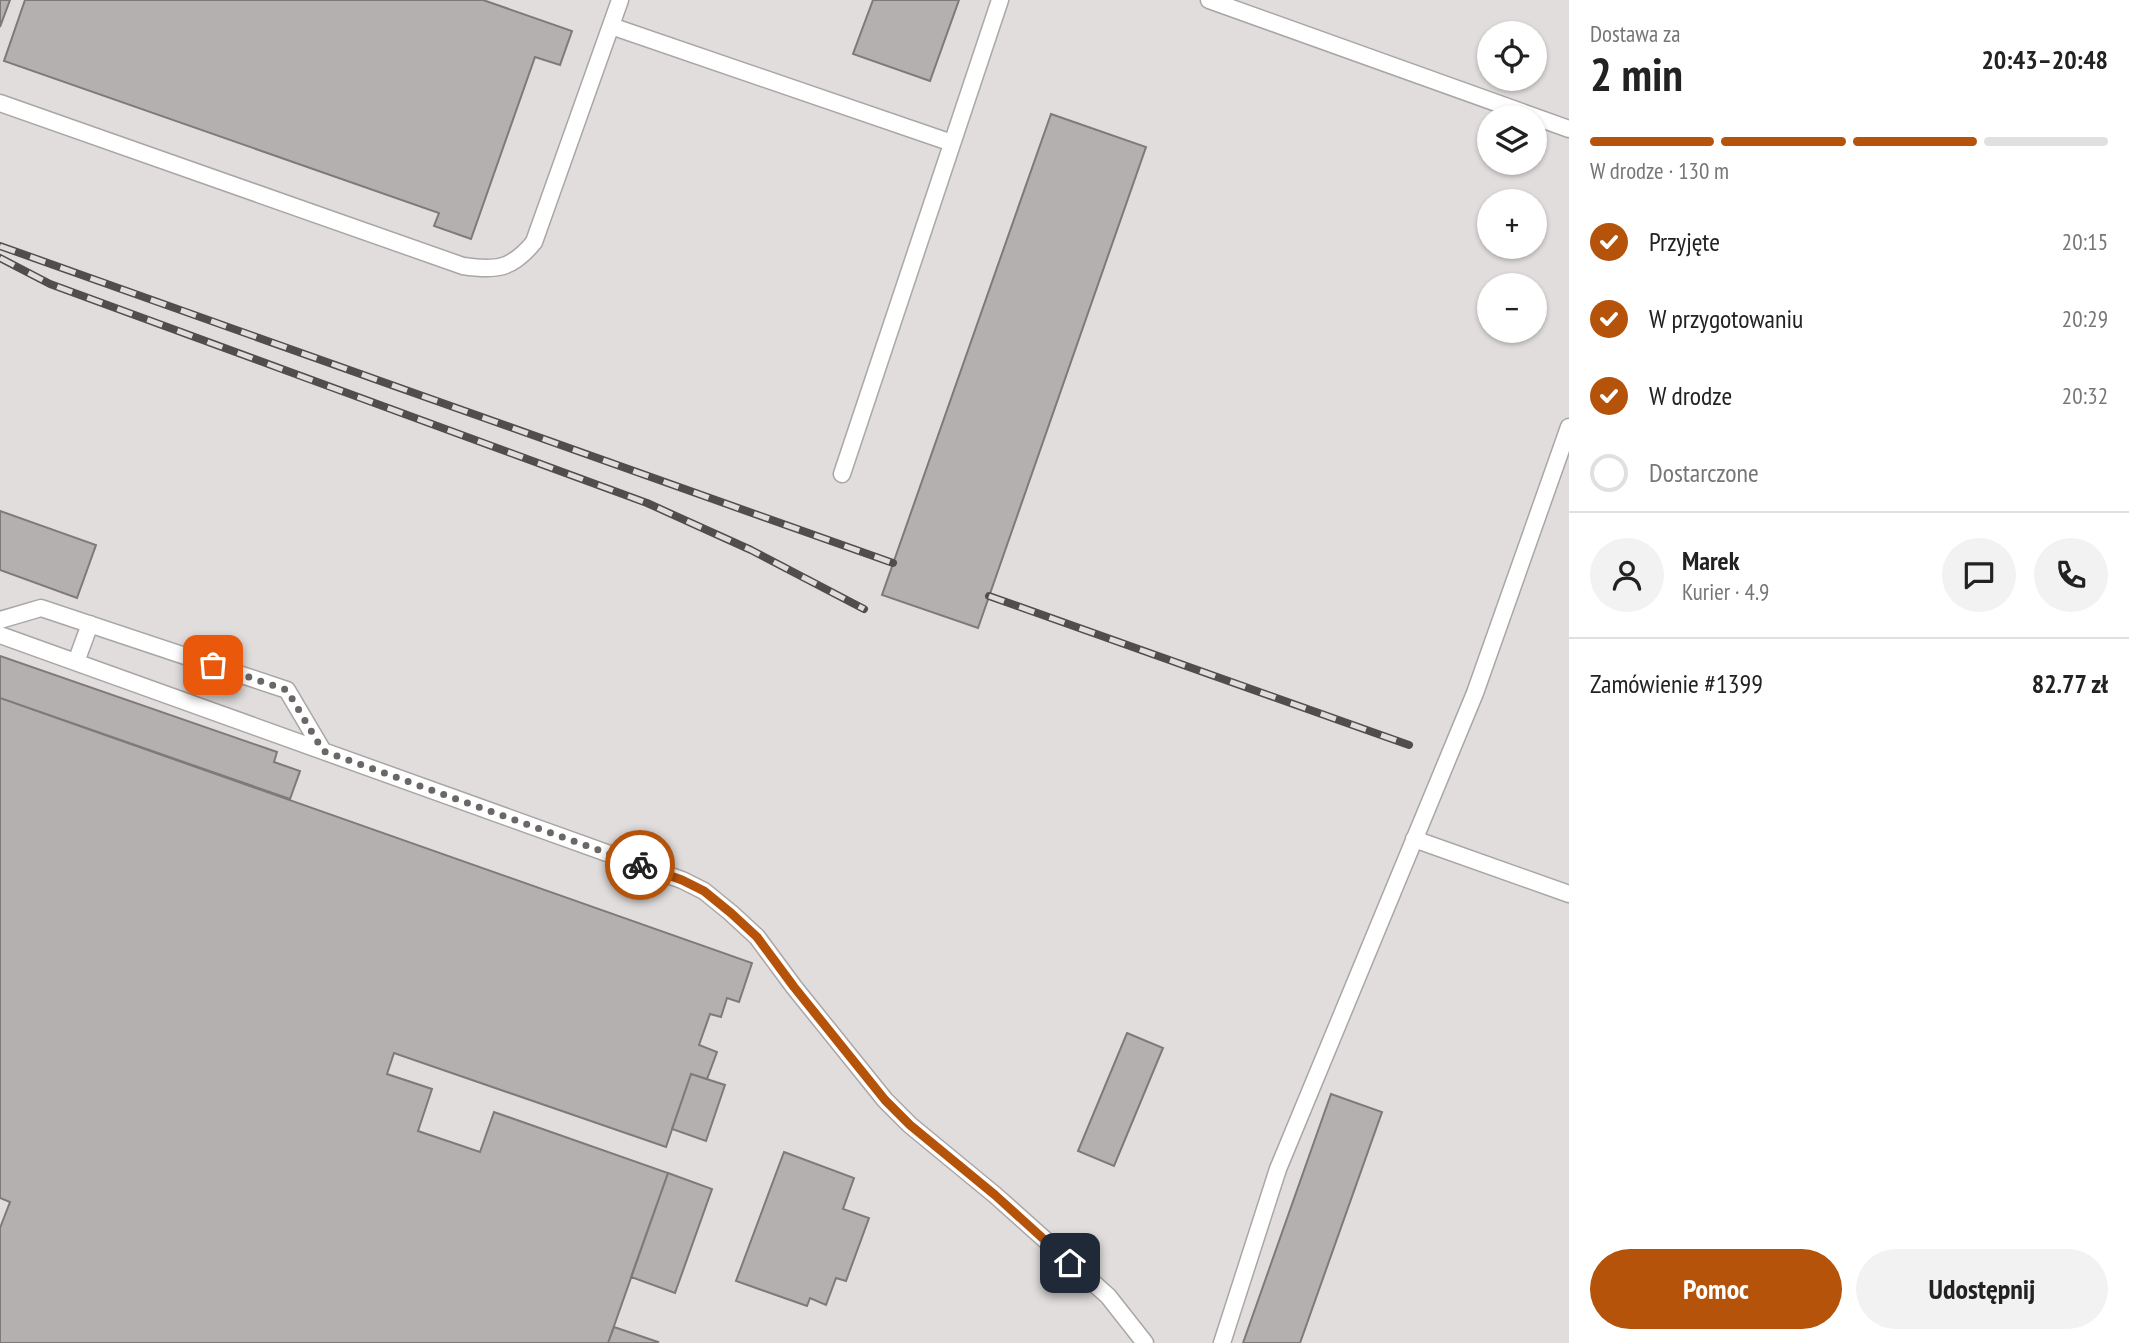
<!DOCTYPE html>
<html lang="pl">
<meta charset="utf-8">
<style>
body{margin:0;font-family:"PT Sans Narrow",sans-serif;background:#f2f2f2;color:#222;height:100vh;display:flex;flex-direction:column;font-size:26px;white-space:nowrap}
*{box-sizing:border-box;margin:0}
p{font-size:23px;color:#767676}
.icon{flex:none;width:38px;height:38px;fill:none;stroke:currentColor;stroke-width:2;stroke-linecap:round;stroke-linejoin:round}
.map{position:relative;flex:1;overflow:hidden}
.details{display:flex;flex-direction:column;background:#fff;width:560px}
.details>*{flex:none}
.tools{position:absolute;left:1477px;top:21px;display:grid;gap:14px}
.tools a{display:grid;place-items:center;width:70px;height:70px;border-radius:50%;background:#fff;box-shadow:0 2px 5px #0004;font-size:35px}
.pin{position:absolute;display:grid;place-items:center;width:60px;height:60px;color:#fff;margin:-30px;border-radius:14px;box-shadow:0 4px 10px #0006}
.courier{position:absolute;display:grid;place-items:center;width:70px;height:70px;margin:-35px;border:5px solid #b45309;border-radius:50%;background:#fff;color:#222;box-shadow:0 2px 9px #0007}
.summary em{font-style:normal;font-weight:800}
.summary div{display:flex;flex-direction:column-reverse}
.summary{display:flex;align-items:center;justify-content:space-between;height:119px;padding:0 21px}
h1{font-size:46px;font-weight:800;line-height:52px}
.bar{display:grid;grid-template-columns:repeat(4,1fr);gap:10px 7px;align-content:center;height:84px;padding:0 21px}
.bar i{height:9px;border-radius:5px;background:#e0e0e0}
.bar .active{background:#b45309}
.bar p{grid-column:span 4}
.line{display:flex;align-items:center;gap:18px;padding:0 21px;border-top:2px solid #e0e0e0}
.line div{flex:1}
.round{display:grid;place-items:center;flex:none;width:74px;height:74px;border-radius:37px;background:#f2f2f2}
ol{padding:0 21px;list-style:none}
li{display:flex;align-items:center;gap:21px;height:77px}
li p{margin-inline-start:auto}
li .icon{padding:7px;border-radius:50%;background:#b45309;color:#fff;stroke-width:4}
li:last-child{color:#767676}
li i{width:38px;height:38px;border:4px solid #e0e0e0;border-radius:50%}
.cta{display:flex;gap:14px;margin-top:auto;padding:14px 21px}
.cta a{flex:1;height:80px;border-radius:42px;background:#b45309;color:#fff;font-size:28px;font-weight:800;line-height:80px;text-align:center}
.cta a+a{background:#f2f2f2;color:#222}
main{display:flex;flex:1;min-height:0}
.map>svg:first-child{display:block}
.building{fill:#b4b0b0;stroke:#7e7a7a;stroke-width:2}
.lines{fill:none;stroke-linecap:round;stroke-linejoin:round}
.service-casing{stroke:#aaa6a6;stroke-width:19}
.service{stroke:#fff;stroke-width:16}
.rail-casing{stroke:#504d4d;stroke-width:8}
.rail{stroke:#e1dddd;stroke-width:5;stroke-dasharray:16;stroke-linecap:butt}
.done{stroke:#6a6767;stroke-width:7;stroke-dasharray:0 12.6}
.route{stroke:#b45309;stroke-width:9}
</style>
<main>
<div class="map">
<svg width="1569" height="1343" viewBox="0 0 1569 1343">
<rect width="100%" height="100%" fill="#e1dddd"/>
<path class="building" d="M0,0H10L0,27Z
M25,0H483L572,31L560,65L535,57L471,239L434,226L439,213L4,61Z
M873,0H959L930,81L853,54Z
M1051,114L1146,147L978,628L882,595Z
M0,511L96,545L77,598L0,570Z
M0,656L277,752L274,762L300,771L290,799L0,698Z
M0,698L752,963L739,1002L727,998L721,1017L710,1014L699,1045L717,1052L707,1079L691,1074L666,1147L394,1053L387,1074L432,1089L418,1131L480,1152L494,1112L668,1173L608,1343H0V1228L10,1202L0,1198Z
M1127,1033L1163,1048L1114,1166L1078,1151Z
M691,1074L725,1085L706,1141L672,1129Z
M1331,1094L1382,1112L1300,1343H1243Z
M784,1152L854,1178L843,1209L869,1218L846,1281L836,1278L826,1305L810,1298L807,1306L736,1281Z
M668,1173L712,1189L675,1293L631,1277Z
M614,1327L658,1342L657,1343H608Z"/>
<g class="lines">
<defs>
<path id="service" d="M1209,0L1569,129
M611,26L952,143
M0,103L463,266C497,271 512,269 534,242L620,0
M842,474L1000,0
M0,620L41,608L287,690L323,751
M0,635L682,880L704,891L731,913L757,937L794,987L885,1100L910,1125L995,1195L1108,1296L1145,1343
M76,662L90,624
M1414,839L1569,894
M1222,1343L1278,1169L1475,693L1569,427"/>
</defs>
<use href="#service" class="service-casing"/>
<use href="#service" class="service"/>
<defs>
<path id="rail" d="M0,246L893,563
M0,258L50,284L647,503L751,550L864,609
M989,596L1409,745"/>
</defs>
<use href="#rail" class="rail-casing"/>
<use href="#rail" class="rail"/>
</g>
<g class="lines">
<path class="done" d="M213,665L287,690L323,751L640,865"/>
<path class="route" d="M640,865L682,880L704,891L731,913L757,937L794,987L885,1100L910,1125L995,1195L1070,1263"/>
</g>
</svg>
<div class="tools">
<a><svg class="icon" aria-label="locate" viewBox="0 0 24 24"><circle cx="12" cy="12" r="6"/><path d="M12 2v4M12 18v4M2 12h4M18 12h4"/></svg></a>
<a><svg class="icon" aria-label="layers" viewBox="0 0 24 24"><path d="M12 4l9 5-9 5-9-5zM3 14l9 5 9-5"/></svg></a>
<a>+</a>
<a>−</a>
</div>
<div class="pin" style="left:213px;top:665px;background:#ea580c"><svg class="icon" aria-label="bag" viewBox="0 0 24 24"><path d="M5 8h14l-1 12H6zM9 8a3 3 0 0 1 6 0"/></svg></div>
<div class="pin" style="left:1070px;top:1263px;background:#1f2937"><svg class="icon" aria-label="home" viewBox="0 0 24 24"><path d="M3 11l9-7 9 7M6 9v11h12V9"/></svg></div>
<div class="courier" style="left:640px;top:865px"><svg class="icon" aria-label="bike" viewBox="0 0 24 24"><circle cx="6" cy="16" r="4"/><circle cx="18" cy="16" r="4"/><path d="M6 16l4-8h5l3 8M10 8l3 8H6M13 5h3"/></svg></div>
</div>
<section class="details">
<div class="summary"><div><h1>2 min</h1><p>Dostawa za</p></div><em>20:43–20:48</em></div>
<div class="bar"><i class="active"></i><i class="active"></i><i class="active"></i><i></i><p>W drodze · 130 m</p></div>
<ol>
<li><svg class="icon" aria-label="check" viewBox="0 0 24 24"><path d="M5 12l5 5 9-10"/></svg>Przyjęte<p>20:15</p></li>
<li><svg class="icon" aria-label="check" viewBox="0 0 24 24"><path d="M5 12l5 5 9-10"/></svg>W przygotowaniu<p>20:29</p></li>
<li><svg class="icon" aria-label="check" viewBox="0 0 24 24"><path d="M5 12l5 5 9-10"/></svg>W drodze<p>20:32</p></li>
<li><i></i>Dostarczone</li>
</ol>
<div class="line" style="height:126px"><a class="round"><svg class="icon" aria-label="person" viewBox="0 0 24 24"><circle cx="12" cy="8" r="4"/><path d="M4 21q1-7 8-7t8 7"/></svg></a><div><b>Marek</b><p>Kurier · 4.9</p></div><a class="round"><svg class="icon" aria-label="chat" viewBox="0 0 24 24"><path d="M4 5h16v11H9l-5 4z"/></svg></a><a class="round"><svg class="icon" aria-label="phone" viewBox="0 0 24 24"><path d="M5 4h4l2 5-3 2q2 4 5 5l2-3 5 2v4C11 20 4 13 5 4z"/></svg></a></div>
<div class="line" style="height:91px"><div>Zamówienie #1399</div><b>82.77 zł</b></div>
<div class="cta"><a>Pomoc</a><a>Udostępnij</a></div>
</section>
</main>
